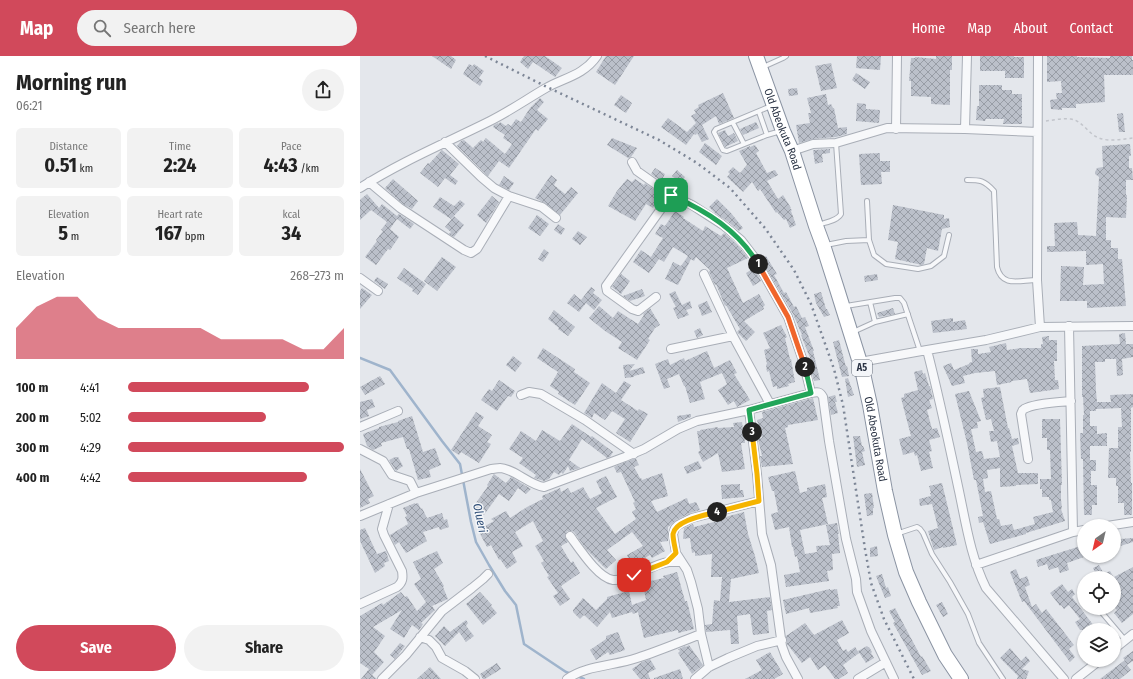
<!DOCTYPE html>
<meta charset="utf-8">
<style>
body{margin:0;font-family:"Fira Sans Condensed",sans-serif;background:#f2f2f2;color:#222;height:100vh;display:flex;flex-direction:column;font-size:15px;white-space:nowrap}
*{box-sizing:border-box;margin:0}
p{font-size:13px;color:#767676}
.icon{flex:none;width:22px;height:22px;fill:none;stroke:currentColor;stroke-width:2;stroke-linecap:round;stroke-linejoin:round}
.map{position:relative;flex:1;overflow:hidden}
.side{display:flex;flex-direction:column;background:#fff;width:360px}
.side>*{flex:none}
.needle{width:26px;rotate:214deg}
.tools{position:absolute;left:717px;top:463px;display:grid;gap:8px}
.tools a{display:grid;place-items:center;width:44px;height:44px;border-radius:50%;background:#fff;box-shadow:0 1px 3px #0004;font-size:20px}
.pin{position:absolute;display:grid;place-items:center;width:34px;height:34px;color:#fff;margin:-17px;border-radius:8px;box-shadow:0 2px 6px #0006}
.km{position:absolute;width:20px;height:20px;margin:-10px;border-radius:50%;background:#222;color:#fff;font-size:11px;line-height:20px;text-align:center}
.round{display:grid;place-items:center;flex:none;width:42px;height:42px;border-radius:21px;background:#f2f2f2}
.headline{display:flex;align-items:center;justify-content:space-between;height:68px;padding:0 16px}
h1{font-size:22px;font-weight:700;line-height:30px}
.metrics{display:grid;grid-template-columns:repeat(3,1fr);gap:6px;height:68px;padding:4px 16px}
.metrics div{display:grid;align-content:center;border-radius:6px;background:#f2f2f2;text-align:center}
.metrics b{font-size:20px;font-weight:700}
.metrics small{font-size:11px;font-weight:400}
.metrics p{font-size:11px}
.chart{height:112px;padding:8px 16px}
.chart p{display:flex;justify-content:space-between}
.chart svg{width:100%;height:72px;margin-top:4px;fill:#d1495b;opacity:.7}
.action{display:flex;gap:8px;margin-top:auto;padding:8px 16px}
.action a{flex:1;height:46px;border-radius:24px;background:#d1495b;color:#fff;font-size:16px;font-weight:700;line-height:46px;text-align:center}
.action a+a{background:#f2f2f2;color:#222}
ul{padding:0 16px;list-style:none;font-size:13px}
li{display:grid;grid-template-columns:64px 48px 1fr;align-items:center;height:30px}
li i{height:10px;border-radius:5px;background:#d1495b}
header{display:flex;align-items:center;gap:24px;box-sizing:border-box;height:56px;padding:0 20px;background:#d1495b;color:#fff}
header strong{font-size:19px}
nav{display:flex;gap:22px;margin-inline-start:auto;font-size:14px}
.search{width:280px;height:36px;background:#f2f2f2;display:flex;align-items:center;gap:10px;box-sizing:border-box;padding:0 14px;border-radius:22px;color:#767676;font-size:15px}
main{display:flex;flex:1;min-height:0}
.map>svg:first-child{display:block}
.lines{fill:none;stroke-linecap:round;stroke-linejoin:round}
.stream{stroke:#9fb4cc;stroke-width:2.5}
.building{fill:url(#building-cross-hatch)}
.lane-casing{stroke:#a9aeb7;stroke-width:6}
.street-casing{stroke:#a9aeb7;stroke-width:10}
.highway-casing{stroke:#8b94a3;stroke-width:16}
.path{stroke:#c2c5cb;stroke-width:1.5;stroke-dasharray:3 3;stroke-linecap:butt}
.lane{stroke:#f7f8fa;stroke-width:4}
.street{stroke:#f7f8fa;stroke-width:8}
.highway{stroke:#fff;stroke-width:14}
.rail{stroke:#7d8696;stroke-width:2.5;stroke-dasharray:2 4;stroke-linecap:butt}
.split-1-casing{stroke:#fff;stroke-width:8}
.split-2-casing{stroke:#fff;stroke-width:8}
.split-3-casing{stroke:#fff;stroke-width:8}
.split-4-casing{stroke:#fff;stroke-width:8}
.split-5-casing{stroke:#fff;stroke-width:8}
.split-1{stroke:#22a559;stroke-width:5}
.split-2{stroke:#f0652b;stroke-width:5}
.split-3{stroke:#22a559;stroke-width:5}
.split-4{stroke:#f5b400;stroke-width:5}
.split-5{stroke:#f5b400;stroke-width:5}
.labels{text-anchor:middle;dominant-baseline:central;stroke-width:3;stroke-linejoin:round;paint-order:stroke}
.shield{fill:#f4f6f9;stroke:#676e7b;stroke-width:1}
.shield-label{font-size:10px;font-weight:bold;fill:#2b3445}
.street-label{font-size:11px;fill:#2b3445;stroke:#f4f6f9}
.water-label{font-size:12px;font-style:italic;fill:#34527a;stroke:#f4f6f9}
</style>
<header>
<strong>Map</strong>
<div class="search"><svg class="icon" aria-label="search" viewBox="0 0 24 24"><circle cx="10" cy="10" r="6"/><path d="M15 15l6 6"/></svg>Search here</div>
<nav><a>Home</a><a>Map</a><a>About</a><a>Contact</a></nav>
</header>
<main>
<section class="side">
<div class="headline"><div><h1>Morning run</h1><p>06:21</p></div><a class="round"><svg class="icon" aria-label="share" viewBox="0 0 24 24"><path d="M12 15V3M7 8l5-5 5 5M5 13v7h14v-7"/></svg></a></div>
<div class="metrics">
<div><p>Distance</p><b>0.51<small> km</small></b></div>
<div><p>Time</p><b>2:24</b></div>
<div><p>Pace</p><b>4:43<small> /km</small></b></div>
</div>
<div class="metrics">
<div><p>Elevation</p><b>5<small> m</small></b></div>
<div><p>Heart rate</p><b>167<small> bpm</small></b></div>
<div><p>kcal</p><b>34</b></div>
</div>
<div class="chart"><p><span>Elevation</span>268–273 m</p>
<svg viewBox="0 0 160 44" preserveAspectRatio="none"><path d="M0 44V25L10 12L20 6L30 6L40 19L50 25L60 25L70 25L80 25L90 25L100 32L110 32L120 32L130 32L140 38L150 38L160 25V44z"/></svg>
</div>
<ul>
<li><b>100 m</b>4:41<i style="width:84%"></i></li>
<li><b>200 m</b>5:02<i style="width:64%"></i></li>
<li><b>300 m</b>4:29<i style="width:100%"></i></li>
<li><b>400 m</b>4:42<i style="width:83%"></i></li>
</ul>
<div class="action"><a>Save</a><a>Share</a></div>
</section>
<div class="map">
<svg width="773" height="623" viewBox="0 0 773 623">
<defs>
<pattern id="building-cross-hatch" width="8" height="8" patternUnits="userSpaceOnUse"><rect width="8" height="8" fill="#bbc0ca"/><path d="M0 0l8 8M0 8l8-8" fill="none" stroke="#989da6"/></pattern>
</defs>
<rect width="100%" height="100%" fill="#e4e7ec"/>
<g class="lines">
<path class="stream" d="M0,302L30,314L82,385L100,408L111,466L116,486L129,509L145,535L156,549L164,588L206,616L212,618
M217,620L224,623"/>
</g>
<path class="building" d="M72,0H91L96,4L91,13Z
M164,0H185L202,12L195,21L173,6L168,13L160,6Z
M246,0H274L255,29L236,16Z
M497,0H521L520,14L496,12Z
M576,0H592V14H590V49L571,48V41L551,40V25H549L551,2H555V1L576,3Z
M620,0H654V1H664V22H645V15H620Z
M687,0H717V1L750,2V0H772V4H773V19H744L745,46L716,48V52H702V54L691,53L690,44L697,43L696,37H702L701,25L687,26Z
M471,7L477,32L461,35L455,10Z
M109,8L113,10L114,8L124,15L119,22L123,25L120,30L103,18Z
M496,17L510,26L505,33L492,24Z
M619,29H642V34H652V38H662V68H643L644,63H626L625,65L616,64L617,50H619Z
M437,32L438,39L429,40L428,33Z
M363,37L374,62L359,68L356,60L342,69L349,83L342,86L337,77L336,79L334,78L326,89L301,71L308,62L327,76L336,67L331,60L336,57L334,54L339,51L338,49Z
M466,38L468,49L471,48L473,52H474L478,72L487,71V78L476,81L453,83L439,87L436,69L450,67L448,57H451L447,42Z
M261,39L272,47L266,57L254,49Z
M180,42L184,46L177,54L188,63L178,75L176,73L149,112L139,105L128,120L97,90L101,85L104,84L113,92L121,84L123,86L126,82L145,98L152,88L143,82L145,79L133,71L134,69L138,67L139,68L140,66L146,70L148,68L151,70L156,63L161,66L170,52Z
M497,47L506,48V53L520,54L519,67L496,65Z
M763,57L765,76H759L757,58Z
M396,66L399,72L383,79L380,73Z
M365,74L368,80L374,77L378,85L365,91L358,77Z
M252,82L277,92L271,101L268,102L247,89Z
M345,87L362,100L356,109L339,96Z
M770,88L771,100H769V112H772L773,124H766V139H767L766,162L746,161V184H751V192H758V203H762L766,250L727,252V245H700L701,210L724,211L723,229L744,228L743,208L726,209V195L687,196V190H695L694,167L717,166L718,179L736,180L739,121L735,118V116L737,112L743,111L742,90Z
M395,89L399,95L396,97L407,117L415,114L418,119L407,125L418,143L423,139L431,152H430L432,154L431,155L436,169L430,172L426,163L424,164L417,156L416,157L400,133L398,135L392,126L383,136L367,121L370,118L368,116L373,111L380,117L387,109L379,95L390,90V91Z
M470,93V97L462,98L463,106L455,108L453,94Z
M82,94L99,108L90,119L98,125L95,129L85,122L78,131L60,117L68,107L69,108Z
M520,97V105H530V116H521L522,128L501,129L499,98Z
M295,112L305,118L301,125L291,118Z
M317,114L325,121L321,127L312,120Z
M191,119L197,124L194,129L205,138L211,131L218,137L200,159L185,147L175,142Z
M144,120L154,127L149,134L139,129Z
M33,123L58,145L52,153L43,148L25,132Z
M267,123L272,126L275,123L284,129L285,127L301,139L293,152L286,148L275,165L248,150L257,135Z
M7,138L19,152L22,148L37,160L39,158L54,168L50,173L37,163L30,173L39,181L30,194L28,193L16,209L5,201L17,185L16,184L23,175L21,174L27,166L11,154L0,164V144Z
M132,140L139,146L126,167L117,159Z
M80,141L94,150L100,144L105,148L91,163L73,151Z
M357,143L371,157L383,172L379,175L367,165L356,158L349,151Z
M533,149L584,159V163L589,162L590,171L582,173L578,195L567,192L564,208L562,209L535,203L538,186L528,184Z
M315,155L324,161L323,162L343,175L345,170L361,180L364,177L377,188L388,202L367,212L383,247L399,238L405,249L403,251L404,253L384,265L395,276L386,285L377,276L380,273L366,249L365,250L356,228L355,229L349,216L350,214L336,201L334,205L331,203L318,229L305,223L313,206L321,210L328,200L313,191L304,206L299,203L289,217L273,206L281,194L291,201L303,182L295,178L301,168L305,170Z
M177,159L189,168L180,180L168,172Z
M94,160L104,169L94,181L89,178L91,176L85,171Z
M198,168L205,173L201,179L194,174Z
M218,175L227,181L220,189L212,183Z
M184,193L189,197L183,206L178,203Z
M406,200L417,218L414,219L424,237L426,236L434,251L436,250L442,262L445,261L449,270L445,271L454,295H453L460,324L454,325L449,308L452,307L441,279H442L433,258L401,203Z
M82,201L96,211L77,235L64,225Z
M44,212L66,228L58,239L52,235L53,233L37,222Z
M394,212L401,225L393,230L386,217Z
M261,218L270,225L261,238L252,231Z
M517,218L518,224L505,226L504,220Z
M17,221L28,228L25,233L14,225Z
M231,231L235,234L233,237L242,244L234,254L226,247L219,256L207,247L214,238L221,244Z
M2,232L12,239L0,253V235Z
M282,233L285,240L270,245L263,240Z
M315,235L322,249L330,245L332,252L326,254L329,259L318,263L313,252L316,251L309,238Z
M461,236L466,253H467L470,259L464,261L456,247L454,238Z
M347,245L352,256L342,260L338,249Z
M239,250L253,262L258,255L278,268L284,259L283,258L290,252L300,269L295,272L288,283L290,284L277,304L258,292L262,286L245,275L229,262Z
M533,252L535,258L519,261L517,257Z
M194,254L215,271L208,280L198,273L199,272L188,263Z
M593,262V266L605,264L607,273L573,277L571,265Z
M421,269L427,281L425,282L430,303H431L435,326L428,328L429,330L417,333V330L413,331L409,315L407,316L406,309L407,308L404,294L410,292L403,277Z
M340,272L343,279L337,282L334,275Z
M765,277L766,288H773V301L762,303L763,319L757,320L756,303H745V306H735L736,335L737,346H751L750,339L773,338V351L771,352V396H770L771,427H772V459H764V447H758V430H756V422H748L749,392H758V371H762L761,352L736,353V355H730V370H737V378L747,377V390H730V404H736V415H731V429H737V449H732V459H724L723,403H721L720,377H723V359H724L723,341H722V290L760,288L759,278Z
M689,280V284H697V305H694L695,324H698L699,333L670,337L667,323L651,325L652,326L637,329L635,315L615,317L603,320L605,327L592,330L583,310L591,307L594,314L609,308V307L612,306L611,293H618V298L631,296L629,291L646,287L647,294L661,292H681V288H683L682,281Z
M479,284L486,311L487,310L489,320L482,321L473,286Z
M183,292L215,313L214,316L230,327L215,349L198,338L199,336L190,330L198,316L177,302Z
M347,295L354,312L370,304L377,317L374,318L390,344L377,351L374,345L368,349L358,334L367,328L362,317L340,326L345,343L330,347L325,330H324L319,318L307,323L310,331L304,333L295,308L308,303L310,309L324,302L325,305Z
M153,300L162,307L155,316L146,309Z
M275,308L269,315L283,311L285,317L274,320V321L265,322L263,309Z
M562,314L563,318L565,317L569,330H570L573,343L569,344L572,352L567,354L572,373L577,372L580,381L569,384L572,395L569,396L573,412L561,415L557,399L555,400L554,396L543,399L539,383L551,380L541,342L544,341V338L558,334L554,316Z
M20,320L25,328L5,339L0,331Z
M488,322L494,339L488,341L485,323Z
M139,324L155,335L151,341L148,340L137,355L121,344L129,333L132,335Z
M264,325L271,329L261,344L278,355L279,353L288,358L270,386L256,377L265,363L252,355L245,364L234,357L232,362L224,357L242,327L256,337Z
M640,331L648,372H649L652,383L658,382L659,388L652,390L658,417H678V428L656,429V430L640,431V412L627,414L628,422L623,423L625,436L631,435L637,463H639L641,470L652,468L654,474L675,468L673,461L693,456L691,444H689V441H682V433H680V423H691L690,394H687V382H682V363H700L702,429H701V444L702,452L701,453L705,465L666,477V478L630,488L623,466L619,467L618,461L623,460L616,424H614L607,387L595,338L609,335L621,365L617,366L618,372L611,373L616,396L622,395L624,403L640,401L637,385L631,386L629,375H634L631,363L626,364L621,342L624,341L623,333Z
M475,339L477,346H475L478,357L471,359L468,341Z
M453,342L458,364L428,369V371L425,372L433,408L402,411L400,400H402L398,383L402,382L397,364L403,362L402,356Z
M12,343L15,351L7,354L9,360L0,363V346Z
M116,356L124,361L118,370L132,379L127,386L131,388L119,407L101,396L99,399L91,394Z
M331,358V361L318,366L317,360Z
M52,360L63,396L75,392L81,409L69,414L71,421L58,424L49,393H47L43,381L21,387L22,390L13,394L7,390L3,378L19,372V371L38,366V365Z
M382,366L385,387H381L385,413L362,416L358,397L343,406L338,396L340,395L337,375H340V374L358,371V372L374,371L373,367Z
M212,368L231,381L232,380L253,396L250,401L247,402L222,383L209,404L220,412L210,415L208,410L203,418L201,416L199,419L194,416L189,423L184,425L174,422L176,419L159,407L163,402L149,393L161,375L176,385L182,374L200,385Z
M493,380H500L502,390H503L505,395L502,396L505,409L497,411Z
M35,401H38L43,410L36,415L29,404Z
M273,403H276L279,409L274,411L280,422H281L282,424L302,417L308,440L291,445L297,456L327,442L329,448L336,446L340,454L330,457L316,464L308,471V485L300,486L305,495L292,502L290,499L272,509L267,499L283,490L272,476L247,494L256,504L246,513L226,493L214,476L212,475H207L205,480L208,486L201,490L211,507L213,505L220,517L201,530L210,543L200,550L193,540L198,537L187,521L189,520L181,507L184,505L175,490L183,485L173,465L155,476L163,490L152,496L157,506L147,513L140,503L139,504L131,489L127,491L118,474L134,465L131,463L146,455L150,462L167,451L183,443L182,440L200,432L201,436L208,432L211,437L223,431L230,443L242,437L236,425L246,420L257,441L236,452L255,478L276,463L272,456L276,453L273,447L275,446L261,416L257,417L254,411Z
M338,405L342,412L327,418L324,411Z
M0,413L14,440L8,443L10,447L0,452Z
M435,415L440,437L447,435V432L465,428L467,441L462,442L468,468L440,474L445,498L457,496L456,490L470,489L466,469L477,467L479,478H478L480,497L472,498L473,514L467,515L469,525L426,531L424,519L440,516L437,500L435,501L433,491H432L429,471L415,474L411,458L418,456L414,435H412L408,421Z
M134,418L146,427L151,421L171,433L166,438L158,432L149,445L139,438L124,459L113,451L128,430L127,429Z
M582,427L597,489L583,492V491L574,494L568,475L578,472L572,448L560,450L559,443L571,440L570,437H571L569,430Z
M380,428V434H383L384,441L362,443L361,429Z
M512,437L514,452H513V459L507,460L504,438Z
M55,447V448L58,447L61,453L62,452L67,462L82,457L84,464L87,463L89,471L80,474L79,471L63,476L67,485L46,497L39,486L35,489L30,479L48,468L45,461L47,460L43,452Z
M384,456L388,478L395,500L399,517L371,523L369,546L410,541L412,554L407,555L409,577L393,579L390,558L377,560L379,588H371L370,574L346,576L345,569L352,568L354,544L360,545L362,521H351L352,498L335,500V496L332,497L330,482L323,483L324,472L333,468L334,471L358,465V463Z
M5,472L17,498L26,495L29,505L24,507L25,510L15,517L0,485V474Z
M754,482H760V483L773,482V486L754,492Z
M724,489V501L707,507L709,514L700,517L698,511L689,514L687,508L678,511L676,504Z
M517,490L518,500L510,501V492Z
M77,495L83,507L74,513L84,530L83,531L88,543L72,550L75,554L61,567L63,568L59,574L52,569L44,582L30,573L42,554L13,571L25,580L14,596L24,606L12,619L17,623H1L9,613L0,607V560L22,547L23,549L41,536L45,541L47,540L57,555L66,546L54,528L61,523L53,506Z
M739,509L744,518L750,515L754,522H736L737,521L733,512Z
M773,511V558L762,567L754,557L757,554L754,551V521Z
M656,513L660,523L667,520L670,529L665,531L672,551L676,548L682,557L686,553L714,589L709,593L715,601L710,606L664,545L662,546L650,516Z
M317,516L325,545H327L334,573L318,577V574L284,582L278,556L273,558L272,556L252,562L250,556L237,571L224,559L220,563L213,556V554L223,542L236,554L247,543V541L269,535L272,549L286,544L284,534L285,533L282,527L304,522L303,520Z
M522,518L526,532L528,531L531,540L525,542L516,520Z
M702,528L708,536L712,533L715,538L712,541L737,574H720L715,566L720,563L709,549L704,553L701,549L700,550L690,537Z
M470,533V534L477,533L480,550H477L478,552L450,557L449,552L426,558L423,544Z
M120,536L132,549L131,550L137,557L123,569L106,548Z
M582,546L588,558L583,561L576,549Z
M535,552L561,601L562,600L571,615L562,619L533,567L535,566L529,555Z
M106,564L108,567L106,570L114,580L106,586L99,576L85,590L75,580L84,570L90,576Z
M482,564L489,577L477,584L483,595L486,593L488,596L495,591L499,597L483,609L488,617L479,623H475L465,609L458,614L450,601L442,607L427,588L426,580L445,567L454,579Z
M258,576L265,594L250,599L248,596L236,604L230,594L246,583V580Z
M40,587L45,590L35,603L30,599Z
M329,589L343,609L332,618L318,597L320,595L318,593H319L325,590L326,591Z
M507,590L508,591H509L512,596L511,597L514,602L506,607L498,595Z
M650,592L661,605L666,600L670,605L662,613L669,615L666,623H657L658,620L640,602Z
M773,595V605L767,609L771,614L760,623H740L765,604L763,602Z
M410,596L423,618L414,623H385L402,614L396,604Z
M290,603L296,613L288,617L290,623H280L272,613L282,606Z
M137,607L141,613L125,623H123L120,618Z
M70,611L81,623H57Z
M320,613L323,623H294V622Z"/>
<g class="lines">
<g class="lane-casing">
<path id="lane" d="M403,11L423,2L426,0
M411,50L356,73L354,76L363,94L367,95L407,79L421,75
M399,56L407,79
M373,67L384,88
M607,124C620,124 624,124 634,135L637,211C642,232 660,224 677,224
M507,145L509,184L514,199L526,208L558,213L571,210L584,200L589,179
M458,169C466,166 477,165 481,158L476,87
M466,189L486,185L509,184
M510,246L515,266
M486,250L535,242H540L544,247L560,295
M493,276L515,266L548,258
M536,478L557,471L560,473L563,477L572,498L590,526L608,558L619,587L643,623
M738,552L765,584"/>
</g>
<g class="street-casing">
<path id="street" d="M678,0L677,224L680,271
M536,73L537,0
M605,73L607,0
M85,86L121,121L134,132L149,140L182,151L196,162
M432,95L453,88L476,87L527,72L605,73L677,76
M272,106L277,115L311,139
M9,126L40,152L104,194L111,197L117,193L149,140
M0,132C42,105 86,87 130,65C150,55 167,43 186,32C204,22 224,19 237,0
M344,218L373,280L410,348
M0,222L18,235
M296,241L278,255L272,253L247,235L246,230L311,139L332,149L363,169L381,184L394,201L428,261L443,305L451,337
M709,270L713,476
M311,293L373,280
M567,294L626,284L680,271L773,270
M500,306L567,294C579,340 589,388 599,435C606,468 611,502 626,532L704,623
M161,339L169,336L181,338L225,364L274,398
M389,354L397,418L402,478L411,509L422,590L426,601L438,623
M0,371L38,355
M0,393L23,405L32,419L50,425L56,437
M668,403L661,358C662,356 662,354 664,353C674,347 699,346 711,345
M0,460L56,437L131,413C134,413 137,412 140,412C155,413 169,429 184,431L265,401L284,393L318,373L337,365L389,354L451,337C457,336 460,335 463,341L469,385L486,483L496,523L497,536L511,575L534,623
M747,470L773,466
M210,480C219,492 238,522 253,524C262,525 274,519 282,516C290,512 300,507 309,506C313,506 317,506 321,506
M616,509L713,476L724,474
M0,548L37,531C43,526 43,522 42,515L24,479L22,473L29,448
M60,581L69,584L76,591L82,602L105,615L115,623
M754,593L773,578
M349,611L341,578L338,553L331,526L327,514L316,497L313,478L315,472L318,469L332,462L399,445
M22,623L46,599L82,555L112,532L123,523L128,518
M207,623C227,609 254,610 277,602C299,595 320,586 341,578
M335,623L349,611L368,602L397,590L422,584
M498,623L526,606
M716,623L740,604"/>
</g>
<g class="highway-casing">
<g id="highway">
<path id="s1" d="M396,0L423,75L432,95L456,170L463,189L477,233L502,313L510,349L525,435L535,479L546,516L559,546L585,599L601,623"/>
</g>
</g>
<path class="path" d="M686,65C694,64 703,62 711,63C723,65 728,78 739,82C749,86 763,83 773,82"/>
<use href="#lane" class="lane"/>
<use href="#street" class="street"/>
<use href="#highway" class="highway"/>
<path class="rail" d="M125,0L187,31L299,84L337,107L370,132L405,172L434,214L451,248L474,313L483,349L505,493L511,527L524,563L554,623"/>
</g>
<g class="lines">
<g class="split-1-casing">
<path id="split-1" d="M311,139C346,155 378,174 398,208"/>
</g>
<g class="split-2-casing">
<path id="split-2" d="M398,208L428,261L445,311"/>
</g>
<g class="split-3-casing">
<path id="split-3" d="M392,376L389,354L451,337L445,311"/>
</g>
<g class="split-4-casing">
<path id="split-4" d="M357,456L399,445L397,418L392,376"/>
</g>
<g class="split-5-casing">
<path id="split-5" d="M274,519L307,506L316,497C315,491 313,484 313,478C315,464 346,459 357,456"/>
</g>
<use href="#split-1" class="split-1"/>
<use href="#split-2" class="split-2"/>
<use href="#split-3" class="split-3"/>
<use href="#split-4" class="split-4"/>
<use href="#split-5" class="split-5"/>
</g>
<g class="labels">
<rect class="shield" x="492" y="304" width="20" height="16" rx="3"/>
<g class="shield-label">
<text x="502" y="312">A5</text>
</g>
<g class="street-label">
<text stroke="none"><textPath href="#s1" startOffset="78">Old Abeokuta Road</textPath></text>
<text stroke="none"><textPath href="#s1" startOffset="402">Old Abeokuta Road</textPath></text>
</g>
<g class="water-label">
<text transform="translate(120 462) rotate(78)">Olueri</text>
</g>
</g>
</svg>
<div class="tools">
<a><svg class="needle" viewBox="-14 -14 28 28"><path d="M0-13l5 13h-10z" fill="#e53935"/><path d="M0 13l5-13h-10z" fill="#767676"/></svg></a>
<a><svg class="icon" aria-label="locate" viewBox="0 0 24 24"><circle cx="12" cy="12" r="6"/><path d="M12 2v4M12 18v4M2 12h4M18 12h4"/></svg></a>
<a><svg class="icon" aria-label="layers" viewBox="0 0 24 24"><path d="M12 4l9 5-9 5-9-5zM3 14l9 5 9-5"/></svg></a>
</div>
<div class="pin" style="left:311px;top:139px;background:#1e9e55"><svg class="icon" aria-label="arrive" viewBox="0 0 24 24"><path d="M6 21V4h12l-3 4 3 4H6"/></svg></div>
<div class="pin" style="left:274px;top:519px;background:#d93025"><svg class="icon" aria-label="check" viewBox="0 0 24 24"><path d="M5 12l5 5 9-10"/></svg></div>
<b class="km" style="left:398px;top:208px">1</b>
<b class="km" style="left:445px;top:311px">2</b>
<b class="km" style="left:392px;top:376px">3</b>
<b class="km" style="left:357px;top:456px">4</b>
</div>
</main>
